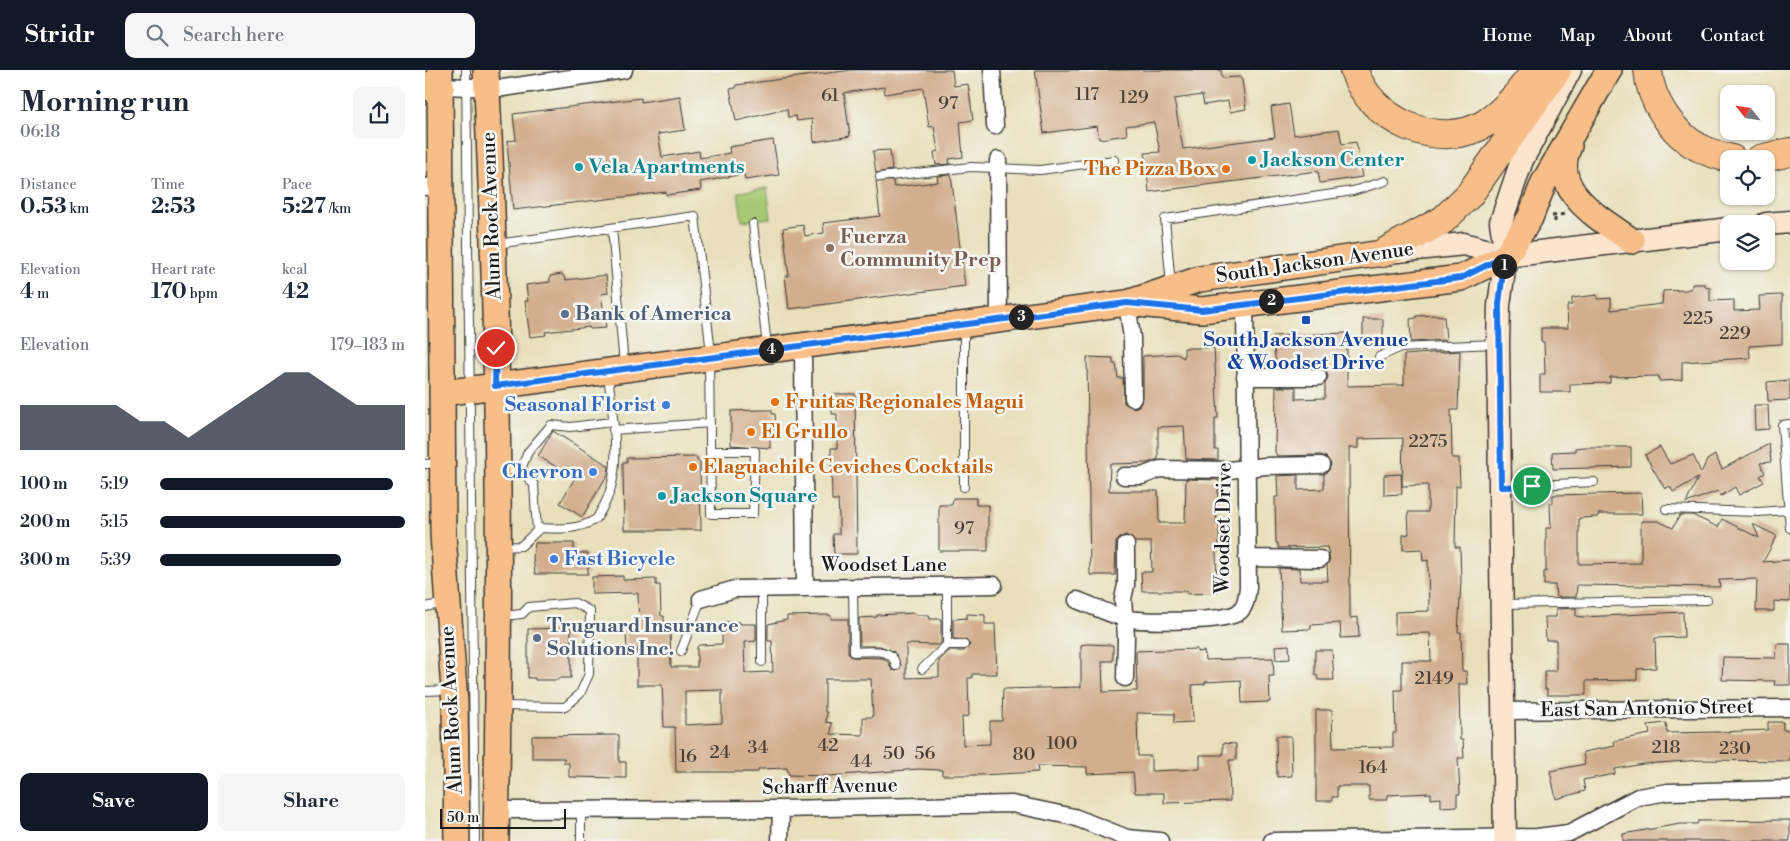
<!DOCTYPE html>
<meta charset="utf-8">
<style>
body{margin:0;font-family:"Libre Bodoni",serif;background:#f6f6f7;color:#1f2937;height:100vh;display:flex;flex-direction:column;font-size:19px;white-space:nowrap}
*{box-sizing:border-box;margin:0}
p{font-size:16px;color:#747a83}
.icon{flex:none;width:28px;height:28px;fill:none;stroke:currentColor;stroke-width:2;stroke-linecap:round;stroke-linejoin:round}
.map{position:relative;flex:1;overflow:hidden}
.panel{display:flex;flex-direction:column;background:#fff;width:425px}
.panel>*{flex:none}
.needle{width:32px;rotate:300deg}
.buttons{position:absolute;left:1295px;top:15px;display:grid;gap:10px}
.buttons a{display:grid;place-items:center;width:55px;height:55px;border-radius:10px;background:#fff;box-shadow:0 1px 4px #0004;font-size:25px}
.scale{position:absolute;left:15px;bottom:12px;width:126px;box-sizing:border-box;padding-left:5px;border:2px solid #1c1c1c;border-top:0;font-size:14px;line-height:18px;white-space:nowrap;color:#1c1c1c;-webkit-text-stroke:4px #f6f6f2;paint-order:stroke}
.pin{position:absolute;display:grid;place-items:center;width:42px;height:42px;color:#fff;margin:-21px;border:2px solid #fff;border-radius:50%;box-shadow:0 1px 5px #0007}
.km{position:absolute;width:25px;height:25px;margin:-12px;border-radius:50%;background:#222;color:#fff;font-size:14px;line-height:25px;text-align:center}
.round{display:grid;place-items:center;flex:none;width:52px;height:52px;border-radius:10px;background:#f6f6f7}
.head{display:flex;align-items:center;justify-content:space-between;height:85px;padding:0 20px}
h1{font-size:28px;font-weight:700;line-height:38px}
.metrics{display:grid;grid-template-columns:repeat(3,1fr);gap:8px;height:85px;padding:5px 20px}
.metrics div{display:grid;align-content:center}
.metrics b{font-size:21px;font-weight:700}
.metrics small{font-size:14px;font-weight:400}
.metrics p{font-size:14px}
.chart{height:140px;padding:10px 20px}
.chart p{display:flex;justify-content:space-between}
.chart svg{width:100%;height:90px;margin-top:5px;fill:#111827;opacity:.7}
.cta{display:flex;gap:10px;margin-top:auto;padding:10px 20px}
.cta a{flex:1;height:58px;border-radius:10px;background:#111827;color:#fff;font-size:20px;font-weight:700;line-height:58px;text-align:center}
.cta a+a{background:#f6f6f7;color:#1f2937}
ul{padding:0 20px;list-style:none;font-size:16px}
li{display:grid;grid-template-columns:80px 60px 1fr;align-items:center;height:38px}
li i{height:12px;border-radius:6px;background:#111827}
header{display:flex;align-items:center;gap:30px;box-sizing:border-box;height:70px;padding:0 25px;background:#111827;color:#fff}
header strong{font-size:24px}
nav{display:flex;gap:28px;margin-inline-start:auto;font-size:18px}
.search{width:350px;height:45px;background:#f6f6f7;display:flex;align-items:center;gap:12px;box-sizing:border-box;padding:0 18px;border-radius:10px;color:#747a83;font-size:19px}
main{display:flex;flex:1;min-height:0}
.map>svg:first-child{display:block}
.grass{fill:#a6ca73;stroke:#617348}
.building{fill:#d2ae8d;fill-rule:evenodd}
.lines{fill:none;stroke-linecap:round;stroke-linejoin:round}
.lane-casing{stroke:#3b3934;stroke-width:10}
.street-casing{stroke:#3b3934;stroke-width:19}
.secondary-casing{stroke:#3b3934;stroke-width:25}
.primary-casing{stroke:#3b3934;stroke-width:28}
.highway-casing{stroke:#3b3934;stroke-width:30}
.path{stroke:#3b3934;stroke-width:3;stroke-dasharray:4 4;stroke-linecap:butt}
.lane{stroke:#fff;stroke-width:8}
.street{stroke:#fff;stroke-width:16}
.secondary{stroke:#fce5cf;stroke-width:22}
.primary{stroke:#f7be88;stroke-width:25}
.highway{stroke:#f7be88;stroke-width:28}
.route-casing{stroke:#fff;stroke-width:10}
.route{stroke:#1a73e8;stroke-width:6}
.culture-dot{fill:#0f9aa8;stroke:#f6f6f2;stroke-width:2}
.food-dot{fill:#e8710a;stroke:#f6f6f2;stroke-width:2}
.education-dot{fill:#8d6e63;stroke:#f6f6f2;stroke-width:2}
.service-dot{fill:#5c6f8a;stroke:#f6f6f2;stroke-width:2}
.transit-dot{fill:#1a4fb4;stroke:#f6f6f2;stroke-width:2}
.shop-dot{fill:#3f7fe0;stroke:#f6f6f2;stroke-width:2}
.labels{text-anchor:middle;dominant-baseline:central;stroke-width:5;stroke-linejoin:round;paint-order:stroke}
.number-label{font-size:18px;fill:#4a4038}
.culture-label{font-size:20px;font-weight:bold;fill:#0d838f;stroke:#f6f6f2;text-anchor:start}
.food-label{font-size:20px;font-weight:bold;fill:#c56008;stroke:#f6f6f2;text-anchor:start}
.street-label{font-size:20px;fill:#1c1c1c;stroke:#f6f6f2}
.education-label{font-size:20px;font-weight:bold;fill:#785e54;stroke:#f6f6f2;text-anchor:start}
.service-label{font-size:20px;font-weight:bold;fill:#4e5e75;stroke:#f6f6f2;text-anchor:start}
.transit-label{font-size:20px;font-weight:bold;fill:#164399;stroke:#f6f6f2}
.shop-label{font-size:20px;font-weight:bold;fill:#366cbe;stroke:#f6f6f2;text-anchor:end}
</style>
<header>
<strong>Stridr</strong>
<div class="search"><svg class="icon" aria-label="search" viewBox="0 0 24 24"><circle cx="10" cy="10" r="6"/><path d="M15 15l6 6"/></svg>Search here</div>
<nav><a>Home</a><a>Map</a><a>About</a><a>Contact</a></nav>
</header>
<main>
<section class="panel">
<div class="head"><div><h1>Morning run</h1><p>06:18</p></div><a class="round"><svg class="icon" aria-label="share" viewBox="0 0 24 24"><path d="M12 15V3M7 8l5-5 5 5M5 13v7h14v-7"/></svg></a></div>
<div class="metrics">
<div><p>Distance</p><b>0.53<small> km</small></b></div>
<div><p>Time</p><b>2:53</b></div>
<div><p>Pace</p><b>5:27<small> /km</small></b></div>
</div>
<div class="metrics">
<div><p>Elevation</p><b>4<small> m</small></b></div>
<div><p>Heart rate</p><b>170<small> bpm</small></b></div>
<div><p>kcal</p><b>42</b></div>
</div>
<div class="chart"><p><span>Elevation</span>179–183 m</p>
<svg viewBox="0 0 160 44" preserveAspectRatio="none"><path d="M0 44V22L10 22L20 22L30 22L40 22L50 30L60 30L70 38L80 30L90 22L100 14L110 6L120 6L130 14L140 22L150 22L160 22V44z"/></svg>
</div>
<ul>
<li><b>100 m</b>5:19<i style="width:95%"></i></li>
<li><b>200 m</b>5:15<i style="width:100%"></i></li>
<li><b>300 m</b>5:39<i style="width:74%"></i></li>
</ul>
<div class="cta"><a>Save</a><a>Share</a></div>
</section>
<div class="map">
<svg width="1365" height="771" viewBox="0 0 1365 771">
<rect width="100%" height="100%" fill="#f6f6f2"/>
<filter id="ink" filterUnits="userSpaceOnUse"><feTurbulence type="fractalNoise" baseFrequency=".02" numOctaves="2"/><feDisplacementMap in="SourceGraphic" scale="10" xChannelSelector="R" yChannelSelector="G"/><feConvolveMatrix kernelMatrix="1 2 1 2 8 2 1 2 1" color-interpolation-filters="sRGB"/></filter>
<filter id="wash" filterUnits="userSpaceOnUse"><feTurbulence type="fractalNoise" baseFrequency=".0096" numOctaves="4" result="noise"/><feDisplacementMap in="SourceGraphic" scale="20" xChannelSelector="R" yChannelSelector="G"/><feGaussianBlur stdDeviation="1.12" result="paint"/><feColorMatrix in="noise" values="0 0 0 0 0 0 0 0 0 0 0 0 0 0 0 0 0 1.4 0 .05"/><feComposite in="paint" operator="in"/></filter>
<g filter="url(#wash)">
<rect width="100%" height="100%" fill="#e8e0bb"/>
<path class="grass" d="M342,118L346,148L317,151L313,122Z"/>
<g id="blocks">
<path class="building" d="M427,0H527L529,16L543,14L548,50L535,52L538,87L524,89L525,94L511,95L509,82L513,81L509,56L504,57L498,18L460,24L459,17L419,23L425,66L414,68L389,72L387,49L372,51L371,46L363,47L362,39L311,51L305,19L311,18V15Z
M610,0H796L797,8L814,7L817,10L821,39L805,42L803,31L779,35L777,25L749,29L758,79L850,67L846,37L864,34L869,65L914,59L917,74L931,72L937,107L895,113L893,101L724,122L720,83L735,82L729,52L701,56L702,65L674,69L672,56L619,63Z
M255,26L260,60L233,64L237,87L274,81L275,88L305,83L304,77L348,70L354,105L320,110L319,104L275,112L276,120L241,125V122L88,140L82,71L91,70L88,44L216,28V32Z
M465,80L467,100L451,103L448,81Z
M526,105L540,216L364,239L360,206H364L358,158L378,155L380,166L399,163L398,153L455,146L451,111H468L469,117L513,112L512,106Z
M137,204L141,210L181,205L183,223L176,224L181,258L165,259L164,257L120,262L121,265L105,267L100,231H103L101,215L125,212V206Z
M1267,214H1280V217L1285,218V231L1309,230V241L1335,240L1334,226L1357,225V274L1324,276L1325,288L1257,292V310L1234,311V306L1185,307V313L1145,314V322H1115V304H1120L1119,272H1116V258H1143L1142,238L1143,235H1147V228L1172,225V229L1186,228V240L1237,234L1238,221L1261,220L1267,218Z
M1011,245L1019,246L1021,270L986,272L985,249L991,248V246Z
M938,249H958V268H938Z
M922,263V316L979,315V285L1035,281L1033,340H1026L1027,388H1034L1035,416H1031L1030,477H1035L1036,511L1033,562H1036L1037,601H1041L1042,614H1034L1035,670H1038L1039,688H1033L1035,724H1032V736L1016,737V728L1006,729V723L962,725V730H944V716H912V727H907V731H891V640H907L908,678L968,677V663H971L970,620H977V591H1006L1005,563L970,564V542L1004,541L1003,490L998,491L997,479L978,480V465L984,464L983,442H1003V415L977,416L978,368L933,369V378H924L925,548L933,547L934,567L916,568L915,553L886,555V559L857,560L854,498L874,499L875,511H903L902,495L905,489L902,477L853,478V473H851L850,427H853L852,406L873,405V420L899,419V404L904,400L906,394L901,387L896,385L852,386L850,382L851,317H871V329L900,328V314L903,307L900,295L851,297L848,266Z
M759,278H789L793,348H790V380H793V390L761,389L759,356L733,357V389L722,393L685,394L684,421H733L734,453H760L761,409L794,410L791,454H794V481L791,480L792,523L762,524V521H717L716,502H727L726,472H710L701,465L696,467L691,472L690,505H665L662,287L688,288V294H691L693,308H698L699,333L709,338L714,336L718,328V286L752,284L759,288Z
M1365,310V330L1343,331L1342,312Z
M407,324H430L432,484H409L408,464H414V447L413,430H407L406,378H412V344H407Z
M1329,335H1343L1344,359L1330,360Z
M334,340H347V344H350L351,359H345V378L306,375V341Z
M128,361L184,396L183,404L157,447L135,433L150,408L113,386Z
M1344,374L1346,392L1335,393L1340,403L1335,406L1339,412L1314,425L1310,417L1296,426L1293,421L1261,433L1273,408L1248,422L1245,416L1240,419L1220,385L1235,377L1245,394L1268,385L1276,403L1282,390L1290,385L1297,399Z
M1159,377H1206V397L1128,399L1127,382L1150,381V378Z
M272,387V391H275L276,460H199L198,392H202V388Z
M976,404L977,424L959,425V405Z
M1216,423L1217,444H1173V447L1154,448V494L1216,493V451H1233L1248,458L1255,445H1267L1293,457L1297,449L1334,468L1328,454L1352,466L1338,492L1365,490V532L1349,531V541H1331L1332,509L1294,510L1295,517L1152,515L1151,527H1131L1130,515H1119V502H1121V458H1126L1125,433H1128V425Z
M528,428H551V435H563V481H514V435H527Z
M110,473H149V483H163V504H110L108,488Z
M198,506V510L231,509V515H235L236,546H239V554L244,553L245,560L246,597H272V577L274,575L297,574V552H315V554H331V571L319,572L320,603L348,602L347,571H343V554L362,550V546L405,545L406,549H423V582L426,587L458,588L464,593L467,600L472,601L476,595L468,581L455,576H435L434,548L452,547V545L490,543V545H504L505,549H516V573L513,575L481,574V608L514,607V591L524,581H539L545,575L541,570L528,569V549L542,548V544L560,545V554H570L572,604H547V608H543L544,646L537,647L538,675L565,674V651H577L578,619L656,617V575L662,574L688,575V591H677L678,622L712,621L711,581L772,579V582L779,581L780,590L848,588L849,606H844L845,632L817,633L816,610L780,612V614L767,615L768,652L749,653V644L712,643L713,686H726V701L775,699V685H798V673L811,674V690H804L805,731L739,733V723H710L708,702L662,704V697L612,696L613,702L556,705H517V700L494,699L403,706L364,705L362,698L334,699L333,702H251L250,657H239L237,615H212V578H202L201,563L214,562L213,523L167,524V507ZM400,609H446L448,647H438V665L406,664L407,653L401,652L402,642H400ZM297,620V653L260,655V621Z
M1151,538V546L1158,547L1258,542L1259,567L1230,568L1231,598L1212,599V610L1161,611V625H1122V619H1120V601H1131V570H1121L1120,547H1131V539Z
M146,558V608H133V610H110V608H103V559Z
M1352,574H1365V615H1349L1350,611L1297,610L1298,587L1351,588Z
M864,575L865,589L851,590L850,576Z
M890,580H907L909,610H893L892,605L890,606Z
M1343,652H1358V660H1365V691L1277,690L1218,694L1190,699V704L1158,710L1160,721L1131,729L1125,701L1160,694L1158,682L1190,676L1189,671L1225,664L1223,655L1241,653L1242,663L1295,662L1343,660Z
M194,665V692H201V708L144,707V693H139V688H107V666Z
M851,666H866L867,706L852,707Z
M1365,750V771H1198V764L1255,754H1272L1273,751Z"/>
</g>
</g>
<g filter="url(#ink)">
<use href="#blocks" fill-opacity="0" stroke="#3b3934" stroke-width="1"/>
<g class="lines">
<g class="lane-casing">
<path id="lane" d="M41,0L50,771
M455,107L546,97L615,100L689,90
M328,154L342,276
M187,158L199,295
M72,174L270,146L286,283
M746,216L740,149L928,121L960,111
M539,257V417
M954,287L974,278L1071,274
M284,290L286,444H328L330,381H285
M1365,354L1357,355L1365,458
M188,360L285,353
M0,394L15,393
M96,399L103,382L126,355L145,357L187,352
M75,402L96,399L109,415L112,461
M1076,417L1169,412
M1241,439L1334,442L1362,440
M77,477L96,476L115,458C133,459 155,460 171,449C173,447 175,442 177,439C200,400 187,347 183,303
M522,516V575H539
M428,517L429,582C443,582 468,576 471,596
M337,518V592
M1080,534L1282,530
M0,537L20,533
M256,581L276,529
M497,599L522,575
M0,621L27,620
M76,636L140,637L155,624L164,604L165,541L150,533L104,537L97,544L78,546
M156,771V740"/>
</g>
<g class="street-casing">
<path id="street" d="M567,0L570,56
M15,16L78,18L199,0
M573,90L574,250
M0,117L15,116
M702,233L707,268L708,328
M378,276L380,516
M820,307H893
M699,406H717L735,399L804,400L840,396L896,395
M822,488L895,489
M276,529L310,519L569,515
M652,530C668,536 684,544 699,548C717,552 801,553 814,542C821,537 822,525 823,517L820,235
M700,608L701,567L698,529L701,515V475
M1079,641L1365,638
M71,740L356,739L587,734L649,747L702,768L735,771
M355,771L356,739
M847,771L1112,767L1144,763L1213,727L1243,722L1365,719"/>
</g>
<g class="secondary-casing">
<path id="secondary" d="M1341,154L1365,152
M963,182L1039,174L1081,186L1304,159
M1080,771L1073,274L1074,235L1081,186L1076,152L1097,90L1145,0"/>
</g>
<g class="primary-casing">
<path id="primary" d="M15,0L18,464L30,634L32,771
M61,0C74,257 76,514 71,771
M1144,76C1123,121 1176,149 1207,171
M712,234L777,240L1036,208L1081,186L1105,148L1119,112L1184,0
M17,323L702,233L775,209L958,183"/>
</g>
<g class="highway-casing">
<path id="highway" d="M929,0C945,51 1015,82 1061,53C1082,39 1096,20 1111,0
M1223,0C1225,30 1247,63 1273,77C1283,83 1295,86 1307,89
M0,16H15
M1335,89L1365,82
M958,183L1018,150L1044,125L1132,0"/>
</g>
<path class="path" d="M1127,146L1141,144
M1130,152V146"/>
<use href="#lane" class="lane"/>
<use href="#street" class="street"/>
<use href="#secondary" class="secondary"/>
<use href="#primary" class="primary"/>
<use href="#highway" class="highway"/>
</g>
</g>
<g class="lines" filter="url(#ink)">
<g class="route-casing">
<path id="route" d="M71,278L70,316L702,233L777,240L1036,208L1080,186L1074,234L1076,417L1107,416"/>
</g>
<use href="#route" class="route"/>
</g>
<g class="culture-dot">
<circle cx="827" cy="90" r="5"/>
<circle cx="154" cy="97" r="5"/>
<circle cx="237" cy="426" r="5"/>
</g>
<g class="food-dot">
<circle cx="801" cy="99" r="5"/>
<circle cx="350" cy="332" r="5"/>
<circle cx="326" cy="362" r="5"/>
<circle cx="268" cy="397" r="5"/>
</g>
<circle class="education-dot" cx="405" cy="178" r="5"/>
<g class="service-dot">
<circle cx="140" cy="244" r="5"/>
<circle cx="112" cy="568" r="5"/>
</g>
<rect class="transit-dot" x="876" y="245" width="10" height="10" rx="2.5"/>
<g class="shop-dot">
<circle cx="241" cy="335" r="5"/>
<circle cx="168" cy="402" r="5"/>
<circle cx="129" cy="489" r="5"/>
</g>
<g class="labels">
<g class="number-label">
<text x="662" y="24">117</text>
<text x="405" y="25">61</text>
<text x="709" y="27">129</text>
<text x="523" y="33">97</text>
<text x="1273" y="248">225</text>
<text x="1310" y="263">229</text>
<text x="1003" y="371">2275</text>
<text x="539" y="458">97</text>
<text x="1009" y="608">2149</text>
<text x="637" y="673">100</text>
<text x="403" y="675">42</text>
<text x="333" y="677">34</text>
<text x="1241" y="677">218</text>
<text x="1310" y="678">230</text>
<text x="295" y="682">24</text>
<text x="469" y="683">50</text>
<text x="500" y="683">56</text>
<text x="599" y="684">80</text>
<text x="263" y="686">16</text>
<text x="436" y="691">44</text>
<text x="948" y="697">164</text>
</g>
<g class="culture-label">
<text x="837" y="90">Jackson Center</text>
<text x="164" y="97">Vela Apartments</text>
<text x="247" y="426">Jackson Square</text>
</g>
<g class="food-label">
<text x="791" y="99" text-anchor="end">The Pizza Box</text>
<text x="360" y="332">Fruitas Regionales Magui</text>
<text x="336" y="362">El Grullo</text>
<text x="278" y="397">Elaguachile Ceviches Cocktails</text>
</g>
<g class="street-label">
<text transform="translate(67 146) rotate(-92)">Alum Rock Avenue</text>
<text transform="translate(890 193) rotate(-8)">South Jackson Avenue</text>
<text transform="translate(799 458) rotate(-89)">Woodset Drive</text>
<text x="459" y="495">Woodset Lane</text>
<text transform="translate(1222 639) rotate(-1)">East San Antonio Street</text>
<text transform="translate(27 640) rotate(-93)">Alum Rock Avenue</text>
<text transform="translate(405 717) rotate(-1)">Scharff Avenue</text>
</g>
<g class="education-label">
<text x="415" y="167">Fuerza<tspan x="415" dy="23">Community Prep</tspan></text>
</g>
<g class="service-label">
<text x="150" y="244">Bank of America</text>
<text x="122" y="556">Truguard Insurance<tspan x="122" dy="23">Solutions Inc.</tspan></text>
</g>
<g class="transit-label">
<text x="881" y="270">South Jackson Avenue<tspan x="881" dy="23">&amp; Woodset Drive</tspan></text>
</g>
<g class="shop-label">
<text x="231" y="335">Seasonal Florist</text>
<text x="158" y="402">Chevron</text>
<text x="139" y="489" text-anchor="start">Fast Bicycle</text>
</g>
</g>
</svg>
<div class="buttons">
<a><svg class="needle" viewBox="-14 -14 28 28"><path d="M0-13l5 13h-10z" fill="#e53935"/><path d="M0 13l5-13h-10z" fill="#747a83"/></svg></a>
<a><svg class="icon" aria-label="locate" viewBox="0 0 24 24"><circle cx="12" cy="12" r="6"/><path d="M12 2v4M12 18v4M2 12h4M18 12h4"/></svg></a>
<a><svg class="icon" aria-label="layers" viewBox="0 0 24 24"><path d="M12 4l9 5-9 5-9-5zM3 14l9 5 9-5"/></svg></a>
</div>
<div class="scale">50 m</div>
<div class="pin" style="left:1107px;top:416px;background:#1e9e55"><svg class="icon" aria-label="arrive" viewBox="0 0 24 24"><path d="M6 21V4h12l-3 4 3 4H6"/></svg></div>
<div class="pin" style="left:71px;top:278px;background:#d93025"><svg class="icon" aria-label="check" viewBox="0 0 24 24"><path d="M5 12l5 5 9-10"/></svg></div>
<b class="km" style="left:1079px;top:196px">1</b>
<b class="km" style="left:846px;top:231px">2</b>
<b class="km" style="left:596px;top:247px">3</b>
<b class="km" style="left:346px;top:280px">4</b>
</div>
</main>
